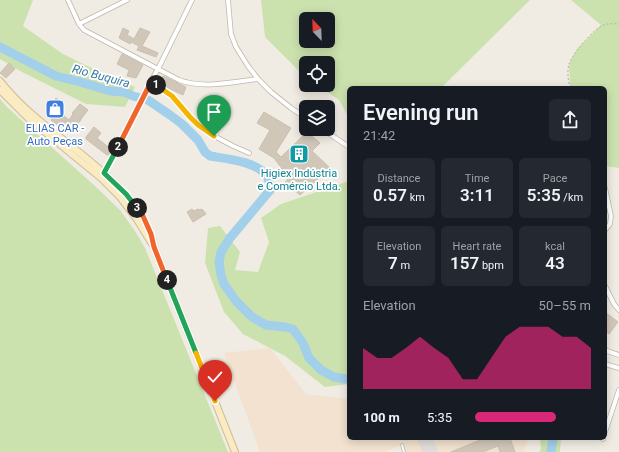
<!DOCTYPE html>
<meta charset="utf-8">
<style>
body{margin:0;font-family:Roboto,sans-serif;background:#242831;color:#f1f3f6;height:100vh;display:flex;flex-direction:column;font-size:15px;white-space:nowrap}
*{box-sizing:border-box;margin:0}
p{font-size:13px;color:#9ea1a6}
.icon{flex:none;width:22px;height:22px;fill:none;stroke:currentColor;stroke-width:2;stroke-linecap:round;stroke-linejoin:round}
.map{position:relative;flex:1;overflow:hidden}
.details{position:absolute;left:347px;top:86px;width:260px;height:354px;display:flex;flex-direction:column;background:#171b24;border-radius:6px;box-shadow:0 2px 10px #0003}
.details>*{flex:none}
.needle{width:26px;rotate:337deg}
.fabs{position:absolute;left:299px;top:12px;display:grid;gap:8px}
.fabs a{display:grid;place-items:center;width:36px;height:36px;border-radius:6px;background:#171b24;box-shadow:0 2px 10px #0003;font-size:20px}
.pin{position:absolute;display:grid;place-items:center;width:34px;height:34px;color:#fff;margin:-41px -17px;border-radius:50% 50% 50% 0;rotate:-45deg;box-shadow:0 0 4px #0007}
.pin .icon{rotate:45deg}
.km{position:absolute;width:20px;height:20px;margin:-10px;border-radius:50%;background:#222;color:#fff;font-size:11px;line-height:20px;text-align:center}
.round{display:grid;place-items:center;flex:none;width:42px;height:42px;border-radius:6px;background:#242831}
.summary{display:flex;align-items:center;justify-content:space-between;height:68px;padding:0 16px}
h1{font-size:22px;font-weight:600;line-height:30px}
.metrics{display:grid;grid-template-columns:repeat(3,1fr);gap:6px;height:68px;padding:4px 16px}
.metrics div{display:grid;align-content:center;border-radius:6px;background:#242831;text-align:center}
.metrics b{font-size:17px;font-weight:600}
.metrics small{font-size:11px;font-weight:400}
.metrics p{font-size:11px}
.chart{height:112px;padding:8px 16px}
.chart p{display:flex;justify-content:space-between}
.chart svg{width:100%;height:72px;margin-top:4px;fill:#db2777;opacity:.7}
ul{padding:0 16px;list-style:none;font-size:13px}
li{display:grid;grid-template-columns:64px 48px 1fr;align-items:center;height:30px}
li i{height:10px;border-radius:5px;background:#db2777}
.map>svg:first-child{display:block}
.commercial{fill:#f2e2cf}
.industrial{fill:#e2ddd8}
.green{fill:#cce2ae;fill-rule:evenodd}
.lines{fill:none;stroke-linecap:round;stroke-linejoin:round}
.river{stroke:#a2cfea;stroke-width:9}
.building{fill:#d1c7b9;stroke:#cbbfad}
.lane-casing{stroke:#beb6aa;stroke-width:3.5}
.street-casing{stroke:#beb6aa;stroke-width:5.5}
.secondary-casing{stroke:#cdbd96;stroke-width:8}
.path{stroke:#bbae99;stroke-width:1;stroke-dasharray:2 2;stroke-linecap:butt}
.lane{stroke:#fff;stroke-width:2}
.street{stroke:#fff;stroke-width:4}
.secondary{stroke:#faebc3;stroke-width:6}
.split-1-casing{stroke:#fff;stroke-width:8}
.split-2-casing{stroke:#fff;stroke-width:8}
.split-3-casing{stroke:#fff;stroke-width:8}
.split-4-casing{stroke:#fff;stroke-width:8}
.split-5-casing{stroke:#fff;stroke-width:8}
.split-6-casing{stroke:#fff;stroke-width:8}
.split-1{stroke:#f5b400;stroke-width:5}
.split-2{stroke:#f0652b;stroke-width:5}
.split-3{stroke:#22a559;stroke-width:5}
.split-4{stroke:#f0652b;stroke-width:5}
.split-5{stroke:#22a559;stroke-width:5}
.split-6{stroke:#f5b400;stroke-width:5}
.labels{text-anchor:middle;dominant-baseline:central;stroke-width:3.5;stroke-linejoin:round;paint-order:stroke}
.shop-label{font-size:11px;fill:#366cbe;stroke:#fff}
.culture-label{font-size:11px;fill:#0d838f;stroke:#fff}
.water-label{font-size:12px;font-style:italic;fill:#3679a5;stroke:#fff}
</style>
<div class="map">
<svg width="619" height="452" viewBox="0 0 619 452">
<rect width="100%" height="100%" fill="#f0ece3"/>
<path class="commercial" d="M270,348L306,394L349,399V438H527L528,440L523,452H404L402,445L385,452H260L224,353Z"/>
<path class="industrial" d="M417,438H433L438,452H422Z"/>
<path class="green" d="M0,0H33L23,26L63,54L104,74L135,87L125,107L86,104L20,71L0,59Z
M261,0H530L441,88H349V118L339,100L317,85H328V63H306V78L265,37ZM306,19H328V41H306Z
M571,0H619V168L605,166V88H570L569,64L577,49L601,25Z
M0,99L8,108L95,186L120,210L135,231L145,248L228,452H0Z
M349,181V384L325,387L285,356L243,334L224,312L205,263L208,228L220,226L240,252L235,270L258,272L269,242L261,218L281,204Z
M540,438H561L560,452H539L541,449Z"/>
<g class="lines">
<path class="river" d="M0,47L56,76L80,82L110,91L124,92L133,96L148,100L170,115L182,124L198,140L205,152L210,156C227,159 256,161 267,176C269,180 270,185 271,189L230,238L221,252L219,262L221,275L224,284L236,301L252,317L266,325L285,327L293,329L303,343L309,358L321,370L334,377L346,379L349,378
M551,452L553,438"/>
</g>
<path class="building" d="M123,28L129,31L127,35L134,39L140,28L150,32L142,46L158,53L156,57L137,50L139,46L131,42L130,44L119,38Z
M122,54L143,65L136,78L127,76L129,70L117,64Z
M9,63L15,69L6,78L0,73Z
M163,76L186,87L183,95L164,86L160,84Z
M56,98L60,101L58,103L62,106L58,111L69,120L73,114L72,113L80,104L88,110L81,119V120L71,131L60,123L58,126L51,120L53,117L49,115L53,110L49,107Z
M264,112L291,128L276,152L281,157L307,132L320,143L312,151L330,168L300,195L285,182L288,180L284,176L286,174L274,158L259,149L270,130L257,123Z
M94,127L101,133L97,138L112,150L109,155H107L86,139V137Z
M192,209L194,211L198,209L200,210L202,209L206,214L193,222L187,212Z
M605,312L618,322L609,334L605,331Z
M485,438H510L515,452H500L498,446L483,452H451Z"/>
<g class="lines">
<g class="lane-casing">
<path id="lane" d="M402,445L404,452"/>
</g>
<g class="street-casing">
<path id="street" d="M68,0L79,24L84,30L179,80C204,89 232,82 258,79
M228,0L231,34L236,47L248,66L258,79L271,92L291,108L306,118
M79,24L127,0
M151,82L172,96L190,117L205,131L233,146L249,153
M322,129L349,147
M104,174L147,88L158,69L192,0
M605,188L611,216L610,224L605,230
M605,286L614,304L619,310
M605,349L607,351L619,355
M605,364L619,368
M605,432L619,390
M603,439V438"/>
</g>
<g class="secondary-casing">
<path id="secondary" d="M0,81C12,96 24,108 39,120C77,153 145,194 154,247L235,452
M0,90L30,120L101,178L120,197L136,218L152,244"/>
</g>
<path class="path" d="M570,88C568,80 567,71 569,64C573,53 594,28 604,25C609,23 614,24 619,24"/>
<use href="#lane" class="lane"/>
<use href="#street" class="street"/>
<use href="#secondary" class="secondary"/>
</g>
<g class="lines">
<g class="split-1-casing">
<path id="split-1" d="M156,85L172,96L190,117L198,125L214,136"/>
</g>
<g class="split-2-casing">
<path id="split-2" d="M118,147L151,82L156,85"/>
</g>
<g class="split-3-casing">
<path id="split-3" d="M118,147L104,173L126,194L137,208"/>
</g>
<g class="split-4-casing">
<path id="split-4" d="M137,208L143,216L151,234L154,247L167,280"/>
</g>
<g class="split-5-casing">
<path id="split-5" d="M167,280L196,353"/>
</g>
<g class="split-6-casing">
<path id="split-6" d="M196,353L215,401"/>
</g>
<use href="#split-1" class="split-1"/>
<use href="#split-2" class="split-2"/>
<use href="#split-3" class="split-3"/>
<use href="#split-4" class="split-4"/>
<use href="#split-5" class="split-5"/>
<use href="#split-6" class="split-6"/>
</g>
<defs>
<g id="shop-square" transform="scale(1)"><rect x="-9" y="-9" width="18" height="18" rx="4" fill="#3f7fe0" stroke="#fff"/><path d="M-5-2.5h2.3a2.7 3.5 0 0 1 5.4 0H5L5.5 6h-11ZM-1.5-2.5h3a1.5 2.3 0 0 0-3 0Z" fill="#fff"/></g>
<g id="building-square" transform="scale(1)"><rect x="-9" y="-9" width="18" height="18" rx="4" fill="#0f9aa8" stroke="#fff"/><path d="M-4-6H4V6H1V3H-1V6H-4ZM-2.5-4.3h1.7v1.8h-1.7ZM.8-4.3h1.7v1.8H.8ZM-2.5-1h1.7V.8h-1.7ZM.8-1h1.7V.8H.8Z" fill="#fff"/></g>
</defs>
<g fill-rule="evenodd">
<use href="#shop-square" x="55" y="109"/>
<use href="#building-square" x="299" y="154"/>
</g>
<g class="labels">
<g class="shop-label">
<text x="55" y="128">ELIAS CAR -<tspan x="55" dy="13">Auto Peças</tspan></text>
</g>
<g class="culture-label">
<text x="299" y="173">Higiex Indústria<tspan x="299" dy="13">e Comércio Ltda.</tspan></text>
</g>
<g class="water-label">
<text transform="translate(101 76) rotate(15)">Rio Buquira</text>
</g>
</g>
</svg>
<div class="fabs">
<a><svg class="needle" viewBox="-14 -14 28 28"><path d="M0-13l5 13h-10z" fill="#e53935"/><path d="M0 13l5-13h-10z" fill="#9ea1a6"/></svg></a>
<a><svg class="icon" aria-label="locate" viewBox="0 0 24 24"><circle cx="12" cy="12" r="6"/><path d="M12 2v4M12 18v4M2 12h4M18 12h4"/></svg></a>
<a><svg class="icon" aria-label="layers" viewBox="0 0 24 24"><path d="M12 4l9 5-9 5-9-5zM3 14l9 5 9-5"/></svg></a>
</div>
<div class="pin" style="left:214px;top:136px;background:#1e9e55"><svg class="icon" aria-label="arrive" viewBox="0 0 24 24"><path d="M6 21V4h12l-3 4 3 4H6"/></svg></div>
<div class="pin" style="left:215px;top:401px;background:#d93025"><svg class="icon" aria-label="check" viewBox="0 0 24 24"><path d="M5 12l5 5 9-10"/></svg></div>
<b class="km" style="left:156px;top:85px">1</b>
<b class="km" style="left:118px;top:147px">2</b>
<b class="km" style="left:137px;top:208px">3</b>
<b class="km" style="left:167px;top:280px">4</b>
<section class="details">
<div class="summary"><div><h1>Evening run</h1><p>21:42</p></div><a class="round"><svg class="icon" aria-label="share" viewBox="0 0 24 24"><path d="M12 15V3M7 8l5-5 5 5M5 13v7h14v-7"/></svg></a></div>
<div class="metrics">
<div><p>Distance</p><b>0.57<small> km</small></b></div>
<div><p>Time</p><b>3:11</b></div>
<div><p>Pace</p><b>5:35<small> /km</small></b></div>
</div>
<div class="metrics">
<div><p>Elevation</p><b>7<small> m</small></b></div>
<div><p>Heart rate</p><b>157<small> bpm</small></b></div>
<div><p>kcal</p><b>43</b></div>
</div>
<div class="chart"><p><span>Elevation</span>50–55 m</p>
<svg viewBox="0 0 160 44" preserveAspectRatio="none"><path d="M0 44V19L10 25L20 25L30 19L40 12L50 19L60 25L70 38L80 38L90 25L100 12L110 6L120 6L130 6L140 12L150 12L160 19V44z"/></svg>
</div>
<ul>
<li><b>100 m</b>5:35<i style="width:70%"></i></li>
</ul>
</section>
</div>
